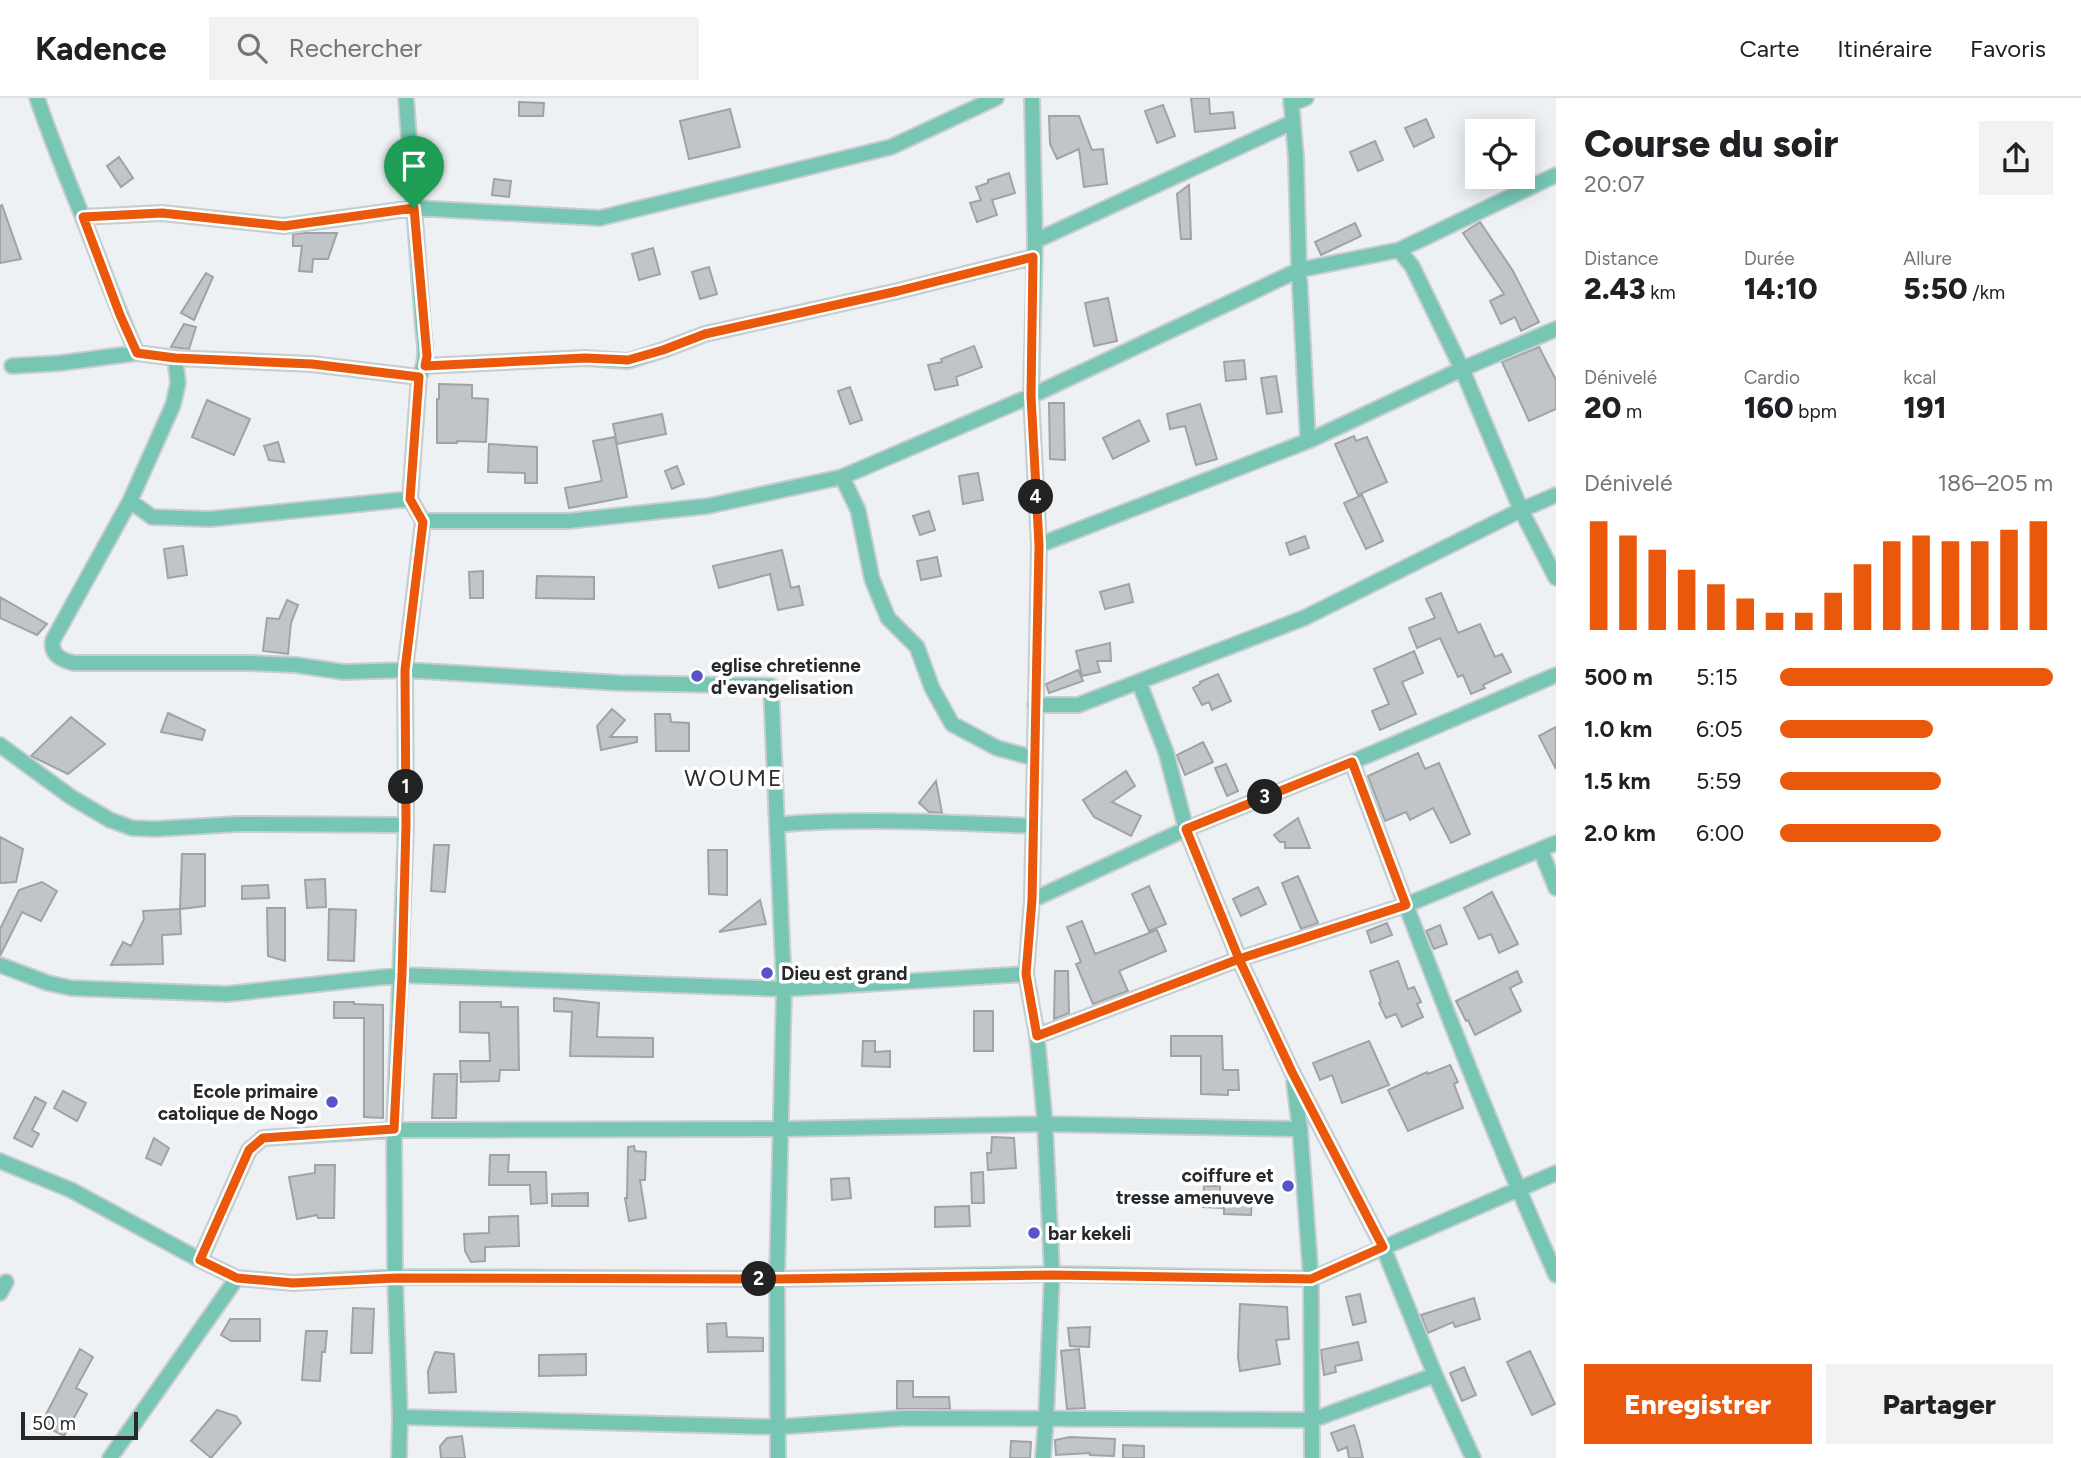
<!DOCTYPE html>
<html lang="fr">
<meta charset="utf-8">
<style>
body{margin:0;font-family:Figtree,sans-serif;background:#f2f2f2;color:#202124;height:100vh;display:flex;flex-direction:column;font-size:26px;white-space:nowrap}
*{box-sizing:border-box;margin:0}
p{font-size:23px;color:#757577}
.icon{flex:none;width:38px;height:38px;fill:none;stroke:currentColor;stroke-width:2;stroke-linecap:round;stroke-linejoin:round}
.map{position:relative;flex:1;overflow:hidden}
.side{display:flex;flex-direction:column;background:#fff;width:525px}
.side>*{flex:none}
.tools{position:absolute;left:1465px;top:21px;display:grid;gap:14px}
.tools a{display:grid;place-items:center;width:70px;height:70px;border-radius:0px;background:#fff;box-shadow:0 4px 18px #0003;font-size:35px}
.scale{position:absolute;left:21px;bottom:18px;width:117px;box-sizing:border-box;padding-left:7px;border:4px solid #27282a;border-top:0;font-size:19px;line-height:24px;white-space:nowrap;color:#27282a;-webkit-text-stroke:5px #fff;paint-order:stroke}
.pin{position:absolute;display:grid;place-items:center;width:60px;height:60px;color:#fff;margin:-72px -30px;border-radius:50% 50% 50% 0;rotate:-45deg;box-shadow:0 0 7px #0007}
.pin .icon{rotate:45deg}
.km{position:absolute;width:35px;height:35px;margin:-18px;border-radius:50%;background:#222;color:#fff;font-size:19px;line-height:35px;text-align:center}
.round{display:grid;place-items:center;flex:none;width:74px;height:74px;border-radius:0px;background:#f2f2f2}
.summary{display:flex;align-items:center;justify-content:space-between;height:119px;padding:0 28px}
h1{font-size:38px;font-weight:800;line-height:52px}
.metrics{display:grid;grid-template-columns:repeat(3,1fr);gap:10px;height:119px;padding:7px 28px}
.metrics div{display:grid;align-content:center}
.metrics b{font-size:30px;font-weight:800}
.metrics small{font-size:19px;font-weight:400}
.metrics p{font-size:19px}
.chart{height:196px;padding:14px 28px}
.chart p{display:flex;justify-content:space-between}
.chart svg{width:100%;height:126px;margin-top:7px;stroke:#ea580c;stroke-width:6}
.primary-button{display:flex;gap:14px;margin-top:auto;padding:14px 28px}
.primary-button a{flex:1;height:80px;border-radius:0px;background:#ea580c;color:#fff;font-size:28px;font-weight:800;line-height:80px;text-align:center}
.primary-button a+a{background:#f2f2f2;color:#202124}
ul{padding:0 28px;list-style:none;font-size:23px}
li{display:grid;grid-template-columns:112px 84px 1fr;align-items:center;height:52px}
li i{height:18px;border-radius:9px;background:#ea580c}
header{display:flex;align-items:center;gap:42px;box-sizing:border-box;height:98px;padding:0 35px;background:#fff;border-bottom:2px solid #e0e0e0}
header strong{font-size:33px}
nav{display:flex;gap:38px;margin-inline-start:auto;font-size:24px}
.search{width:490px;height:63px;background:#f2f2f2;display:flex;align-items:center;gap:18px;box-sizing:border-box;padding:0 24px;border-radius:0px;color:#757577;font-size:26px}
main{display:flex;flex:1;min-height:0}
.map>svg:first-child{display:block}
.building{fill:#c1c5c9;stroke:#a0a3a6;stroke-width:2}
.lines{fill:none;stroke-linecap:round;stroke-linejoin:round}
.street-casing{stroke:#c9cdd0;stroke-width:18}
.street{stroke:#76c6b3;stroke-width:14}
.route-casing{stroke:#fff;stroke-width:14}
.route{stroke:#ea580c;stroke-width:9}
.poi-dot{fill:#5754cb;stroke:#fff;stroke-width:2.5}
.labels{text-anchor:middle;dominant-baseline:central;stroke-width:7;stroke-linejoin:round;paint-order:stroke}
.poi-label{font-size:19px;font-weight:bold;fill:#27282a;stroke:#fff;text-anchor:start}
.quarter-label{font-size:23px;letter-spacing:2px;fill:#292c2f;stroke:#fff}
</style>
<header>
<strong>Kadence</strong>
<div class="search"><svg class="icon" aria-label="search" viewBox="0 0 24 24"><circle cx="10" cy="10" r="6"/><path d="M15 15l6 6"/></svg>Rechercher</div>
<nav><a>Carte</a><a>Itinéraire</a><a>Favoris</a></nav>
</header>
<main>
<div class="map">
<svg width="1556" height="1360" viewBox="0 0 1556 1360">
<rect width="100%" height="100%" fill="#edf1f4"/>
<path class="building" d="M1191,0H1209L1210,16L1233,14L1235,30L1195,34Z
M519,4L544,5L543,18H519Z
M1163,7L1175,38L1157,45L1145,13Z
M730,11L740,49L689,61L680,23Z
M1049,18H1079L1092,52L1103,51L1107,86L1084,89L1079,51L1057,61L1050,46Z
M1426,21L1434,39L1414,49L1405,30Z
M1375,43L1383,62L1358,73L1350,54Z
M119,59L133,80L121,89L107,68Z
M1009,75L1015,95L992,102L997,117L977,124L970,105L981,102L976,89L988,85V82Z
M494,81L511,83L509,99L492,97Z
M1189,87L1191,141H1181L1177,96Z
M2,107L21,161L0,165V108Z
M1480,124L1513,173L1539,224L1521,233L1515,219L1501,226L1490,203L1504,196L1463,135Z
M1355,125L1361,138L1321,157L1315,144Z
M306,135H337L328,161H313L312,174L299,173L302,148H293V136Z
M653,150L660,176L639,182L632,156Z
M709,169L717,196L700,201L692,174Z
M206,175L213,179L194,222L181,215Z
M1108,200L1117,243L1094,248L1085,205Z
M184,226L196,229L189,251L171,249Z
M974,248L982,269L956,279L958,287L935,292L928,267L942,264L941,261Z
M1539,249L1556,282V311L1529,323L1502,264Z
M1244,262L1246,281L1226,283L1224,264Z
M1276,278L1282,314L1267,316L1261,280Z
M439,286L472,287V300L488,301L486,344L457,343V345H437V301H439Z
M850,289L862,322L850,326L838,293Z
M207,302L250,321L234,357L192,339Z
M1049,305H1064L1065,362L1050,361Z
M1200,306L1217,361L1196,367L1185,328L1170,331L1167,316Z
M662,316L666,336L617,346L613,326Z
M1139,322L1149,343L1113,361L1103,340Z
M1354,338L1356,343L1367,339L1387,384L1358,397L1335,346Z
M615,339L627,399L569,410L565,390L602,383L593,343Z
M278,344L284,364L269,362L264,348Z
M489,346L537,349V385H525V375L488,374Z
M677,368L684,386L672,391L665,373Z
M978,375L983,402L963,406L959,378Z
M1362,397L1383,443L1366,451L1344,405Z
M929,413L935,432L920,437L913,418Z
M1305,438L1309,450L1290,457L1286,445Z
M183,448L187,477L168,480L164,451Z
M782,452L791,490L799,488L803,507L778,512L770,476L719,490L713,468Z
M937,459L941,478L921,482L917,463Z
M483,473V500H470L469,474Z
M537,478L594,479V501L536,500Z
M1129,486L1133,504L1105,511L1100,494Z
M1441,495L1458,535L1480,526L1495,559L1502,556L1511,574L1483,587L1485,590L1471,596L1463,577L1458,579L1440,540L1417,550L1409,530L1435,520L1426,501Z
M0,499L47,526L37,537L0,520Z
M287,502L298,507L291,525L288,556L263,553L267,520L279,521Z
M1110,545L1111,563H1097L1100,574L1082,578L1076,553Z
M1414,553L1423,575L1402,584L1416,616L1380,632L1372,613L1389,606L1374,571Z
M1078,572L1083,583L1049,595L1046,586Z
M1218,576L1231,603L1212,612L1209,604L1202,607L1193,590L1200,586V584Z
M612,611L625,622L610,639H637V644L601,652L597,628Z
M168,615L205,632L202,642L161,634Z
M655,616H670L671,624L689,625V653H656Z
M71,619L105,646L68,676L31,658Z
M1556,629V671L1539,638Z
M1203,644L1213,664L1185,677L1177,657Z
M1418,655L1425,671L1439,665L1470,736L1451,745L1433,710L1410,722L1406,714L1385,723L1368,678Z
M1226,666L1238,693L1227,698L1215,670Z
M1126,673L1135,688L1112,704L1141,718L1131,738L1094,719L1083,702Z
M936,683L942,715L929,714L919,705Z
M1298,720L1310,750H1285V744H1280L1274,737Z
M0,739L23,751L16,784L0,785Z
M434,747H449L445,794L431,793Z
M708,752H727V797L709,796Z
M182,756H205V808L180,811Z
M1298,778L1318,825L1301,831L1282,785Z
M325,781L326,809L307,810L305,782Z
M42,784L57,793L41,823L22,814L0,858V831L19,792Z
M268,787L269,800L242,801V788Z
M1149,788L1166,826L1149,833L1132,796Z
M1258,789L1266,806L1241,818L1233,801Z
M1492,794L1518,846L1499,855L1491,836L1479,841L1464,810Z
M760,802L766,826L719,834Z
M267,810H285V863L268,858Z
M180,811L181,836L162,837L163,866L111,867L123,844L131,848L144,821L143,813Z
M329,811L356,812L354,863L328,862Z
M1082,823L1095,856L1157,832L1166,853L1119,873L1128,893L1093,906L1076,866L1081,864L1067,829Z
M1387,825L1392,837L1371,845L1367,833Z
M1440,827L1447,846L1434,851L1426,833Z
M1398,863L1408,891L1414,889L1421,904L1417,906L1423,919L1402,929L1396,916L1386,920L1379,905L1381,904L1370,873Z
M1055,873H1068L1069,915L1054,921Z
M1517,873L1522,884L1510,890L1521,913L1475,937L1468,922L1466,923L1456,903Z
M554,900L599,905L597,939L653,940V959L570,958L572,914L554,913Z
M334,904H354V906L383,907V1020L364,1019V920H334Z
M460,904H501V909H518L519,972H500L499,983L461,984L460,963H490L489,935L460,934Z
M974,913H993V953H974Z
M1171,938H1222L1223,972H1238L1239,992H1228V997L1201,996V958H1171Z
M863,943H875V954L890,953V969L862,968Z
M1369,943L1389,987L1342,1005L1332,977L1320,982L1313,965Z
M1450,967L1458,984L1454,986L1463,1010L1408,1033L1388,992L1427,974L1428,976Z
M434,976H457L456,1020H432Z
M63,993L86,1005L77,1023L54,1010Z
M35,999L46,1005L32,1032L39,1036L32,1049L14,1040Z
M992,1039L1014,1040L1016,1070L988,1072L987,1055H991Z
M154,1040L169,1050L161,1067L146,1060Z
M634,1048L635,1053L646,1054L645,1082H640L646,1120L629,1123L625,1100H627L628,1049Z
M490,1057H509L508,1074H546L547,1105L531,1106L530,1087H489Z
M315,1067H335L334,1120H318L317,1117L297,1121L289,1079L315,1075Z
M983,1074L984,1105H972L971,1075Z
M849,1080L851,1100L832,1102L831,1081Z
M1204,1088H1220V1094L1252,1095L1251,1117L1224,1116V1110L1203,1109Z
M588,1095V1108H552V1096Z
M969,1108L970,1128L935,1129V1109Z
M518,1118L519,1148L485,1149V1163L471,1164L465,1153L464,1136L489,1135V1119Z
M1360,1196L1366,1224L1353,1227L1346,1199Z
M1474,1200L1480,1221L1455,1229L1453,1224L1428,1235L1421,1217Z
M1240,1206L1287,1209L1289,1241L1276,1242L1280,1266L1240,1273L1238,1259Z
M353,1210L374,1211L372,1255H351Z
M230,1221H260V1243H231L221,1237Z
M726,1225L727,1239L763,1240V1253L708,1254L707,1226Z
M1090,1229L1089,1249L1070,1248L1068,1230Z
M306,1233H327L325,1254H322L320,1283L302,1282Z
M1358,1244L1362,1262L1335,1268L1336,1274L1324,1277L1321,1252Z
M80,1251L93,1259L76,1290L87,1296L64,1338L41,1326Z
M1079,1251L1085,1310L1067,1311L1061,1253Z
M1530,1253L1555,1306L1532,1317L1507,1264Z
M435,1254L454,1256L456,1294L429,1295L428,1273Z
M586,1256V1277L539,1278V1257Z
M1464,1269L1476,1297L1462,1303L1450,1275Z
M897,1283H913V1299H949L950,1311H897Z
M217,1312L236,1318L241,1325L211,1360L191,1343Z
M1354,1327L1359,1343L1363,1360H1349L1347,1349L1338,1353L1331,1335Z
M462,1338L465,1360H441L440,1348L447,1340Z
M1070,1339L1115,1341L1114,1358L1090,1357V1355L1056,1357L1055,1342Z
M1011,1343L1031,1344L1030,1360H1010Z
M1123,1347L1144,1348V1360H1123Z"/>
<g class="lines">
<g class="street-casing">
<path id="street" d="M37,0C51,41 67,80 83,120C101,165 117,211 137,255
M1032,0L1035,143L1031,298L1039,447
M1291,6L1306,0
M83,119L162,115L284,128L414,110L600,120L891,49L996,0
M1035,143L1293,24
M1399,152L1556,77
M175,260L178,285L173,307L130,403L53,542C50,557 61,562 74,565H247L296,567L344,574L405,572L620,585L771,588L784,891L777,1181L778,1360
M12,268L61,265L137,255L175,260L312,266L419,279
M425,268L585,260L628,263L663,252L705,236L898,193L1033,159
M1308,343L1462,271L1556,231
M842,379L858,412L872,481L888,520L917,549L932,590L952,626L997,650L1034,660
M130,403L152,419L210,421L410,401
M423,423H568L708,408L842,379L1031,298L1299,172L1399,152L1412,168L1462,271L1521,412L1556,480
M1139,584L1166,654L1186,731L1239,861L1292,974L1383,1149L1435,1277L1473,1360
M1035,607H1078L1304,520L1521,412L1556,397
M0,647L71,699L110,722L132,730L155,731L238,726L406,727
M1352,664C1417,837 1481,1009 1556,1177
M777,727C810,723 842,723 875,723C928,723 980,726 1033,728
M1541,753L1556,790
M1032,802L1186,731L1352,664L1556,577
M0,867L48,885L71,890L227,896L402,877L784,891L1026,876
M1037,938L1239,861L1406,807L1556,745
M1294,984L1300,1031L1311,1181L1312,1360
M0,1063L71,1092L200,1162L237,1180L293,1185L395,1179L777,1181L1052,1176L1311,1181L1556,1075
M200,1162L249,1052L263,1040L394,1032L782,1031L1045,1026L1300,1031
M0,1195L6,1184
M400,1319L777,1329L905,1320L1312,1322L1435,1277
M110,1360L237,1180
M399,1360L400,1319L395,1179L394,1032L406,727L405,572L423,423L410,401L419,279C428,262 425,248 423,230L406,0
M1043,1360L1046,1321L1052,1176L1045,1026L1037,938L1026,876L1032,802L1039,447L1308,343L1299,172L1296,60L1291,0"/>
</g>
<use href="#street" class="street"/>
</g>
<g class="lines">
<g class="route-casing">
<path id="route" d="M414,110L284,128L162,115L83,119L120,217L137,255L175,260L312,266L419,279L410,401L423,424L405,572L406,727L402,877L394,1031L263,1040L249,1052L200,1162L237,1180L293,1185L396,1180L776,1181L1052,1177L1311,1181L1383,1149L1292,974L1239,861L1186,731L1352,664L1406,807L1239,861L1037,938L1026,876L1032,802L1039,447L1031,298L1033,159L898,193L705,236L663,252L628,262L585,260L425,268L427,258L414,110"/>
</g>
<use href="#route" class="route"/>
</g>
<g class="poi-dot">
<circle cx="697" cy="578" r="7"/>
<circle cx="767" cy="875" r="7"/>
<circle cx="332" cy="1004" r="7"/>
<circle cx="1288" cy="1088" r="7"/>
<circle cx="1034" cy="1135" r="7"/>
</g>
<g class="labels">
<g class="poi-label">
<text x="711" y="567">eglise chretienne<tspan x="711" dy="22">d'evangelisation</tspan></text>
<text x="781" y="875">Dieu est grand</text>
<text x="318" y="993" text-anchor="end">Ecole primaire<tspan x="318" dy="22">catolique de Nogo</tspan></text>
<text x="1274" y="1077" text-anchor="end">coiffure et<tspan x="1274" dy="22">tresse amenuveve</tspan></text>
<text x="1048" y="1135">bar kekeli</text>
</g>
<g class="quarter-label">
<text x="734" y="680">WOUME</text>
</g>
</g>
</svg>
<div class="tools">
<a><svg class="icon" aria-label="locate" viewBox="0 0 24 24"><circle cx="12" cy="12" r="6"/><path d="M12 2v4M12 18v4M2 12h4M18 12h4"/></svg></a>
</div>
<div class="scale">50 m</div>
<div class="pin" style="left:414px;top:110px;background:#1e9e55"><svg class="icon" aria-label="arrive" viewBox="0 0 24 24"><path d="M6 21V4h12l-3 4 3 4H6"/></svg></div>
<b class="km" style="left:406px;top:689px">1</b>
<b class="km" style="left:759px;top:1181px">2</b>
<b class="km" style="left:1265px;top:699px">3</b>
<b class="km" style="left:1036px;top:399px">4</b>
</div>
<section class="side">
<div class="summary"><div><h1>Course du soir</h1><p>20:07</p></div><a class="round"><svg class="icon" aria-label="share" viewBox="0 0 24 24"><path d="M12 15V3M7 8l5-5 5 5M5 13v7h14v-7"/></svg></a></div>
<div class="metrics">
<div><p>Distance</p><b>2.43<small> km</small></b></div>
<div><p>Durée</p><b>14:10</b></div>
<div><p>Allure</p><b>5:50<small> /km</small></b></div>
</div>
<div class="metrics">
<div><p>Dénivelé</p><b>20<small> m</small></b></div>
<div><p>Cardio</p><b>160<small> bpm</small></b></div>
<div><p>kcal</p><b>191</b></div>
</div>
<div class="chart"><p><span>Dénivelé</span>186–205 m</p>
<svg viewBox="0 0 160 44" preserveAspectRatio="none"><path d="M5 44V6M15 44V11M25 44V16M35 44V23M45 44V28M55 44V33M65 44V38M75 44V38M85 44V31M95 44V21M105 44V13M115 44V11M125 44V13M135 44V13M145 44V9M155 44V6"/></svg>
</div>
<ul>
<li><b>500 m</b>5:15<i style="width:100%"></i></li>
<li><b>1.0 km</b>6:05<i style="width:56%"></i></li>
<li><b>1.5 km</b>5:59<i style="width:59%"></i></li>
<li><b>2.0 km</b>6:00<i style="width:59%"></i></li>
</ul>
<div class="primary-button"><a>Enregistrer</a><a>Partager</a></div>
</section>
</main>
